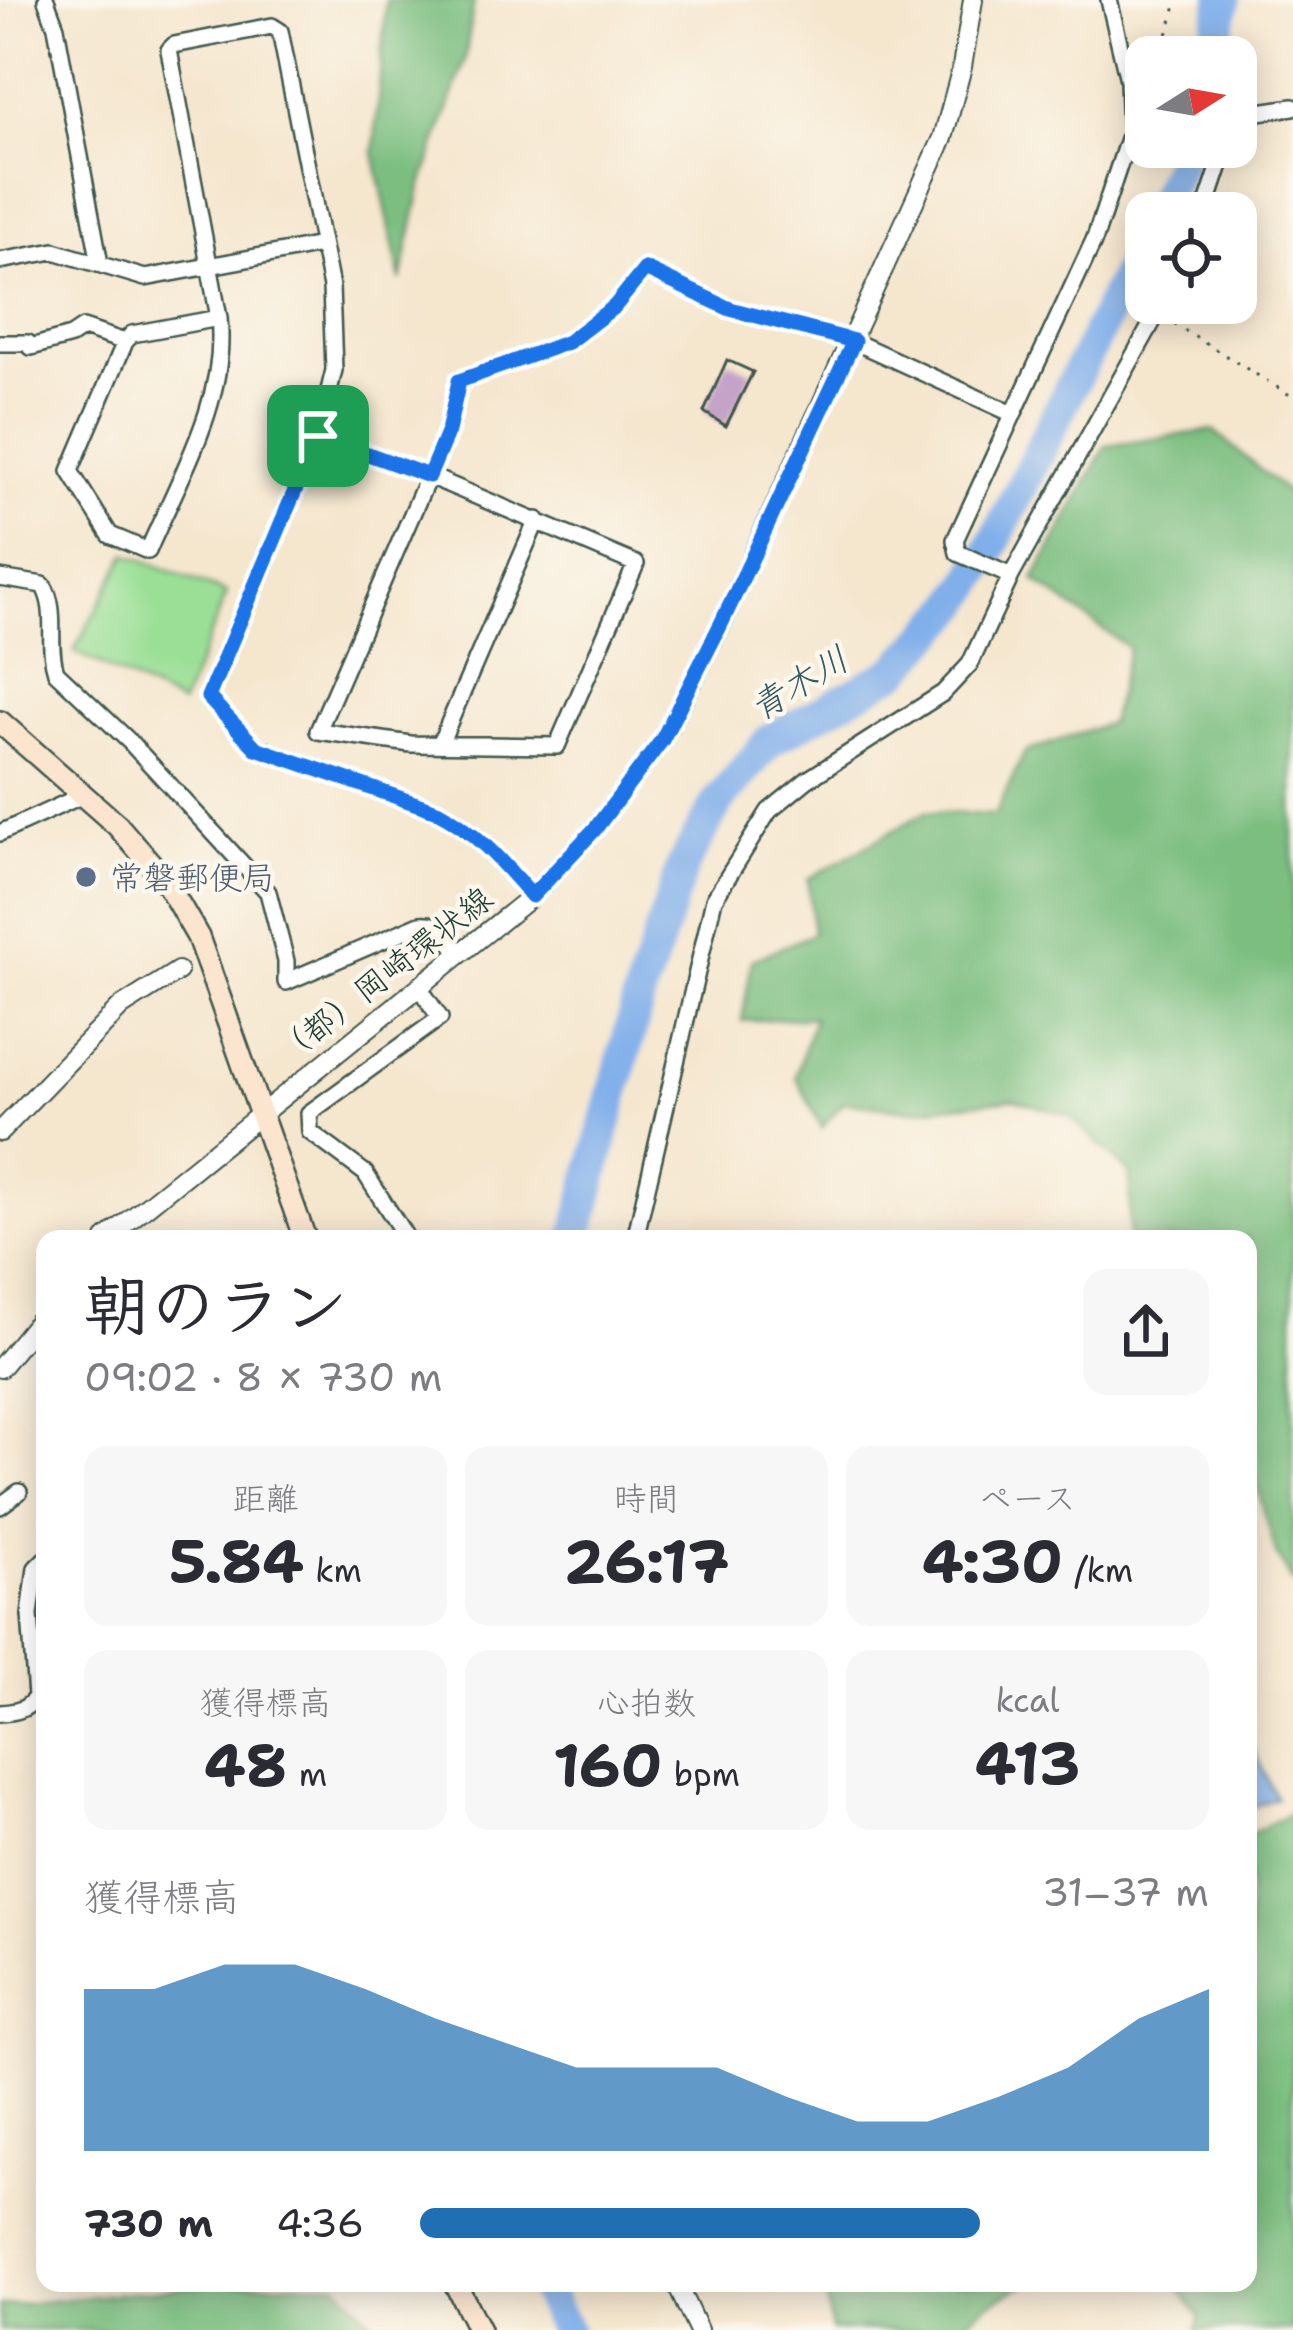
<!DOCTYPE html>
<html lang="ja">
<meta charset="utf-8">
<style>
body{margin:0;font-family:"Shantell Sans","Klee One",sans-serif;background:#f7f7f7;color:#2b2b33;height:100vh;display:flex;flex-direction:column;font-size:45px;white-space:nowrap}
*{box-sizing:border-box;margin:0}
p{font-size:39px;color:#7c7c81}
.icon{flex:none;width:66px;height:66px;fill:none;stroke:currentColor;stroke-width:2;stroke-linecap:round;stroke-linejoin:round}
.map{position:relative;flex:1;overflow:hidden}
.drawer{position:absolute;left:36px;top:1230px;width:1221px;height:1062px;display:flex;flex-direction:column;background:#fff;border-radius:24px;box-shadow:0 6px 30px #0003}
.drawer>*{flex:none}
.needle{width:78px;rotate:79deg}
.buttons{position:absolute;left:1125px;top:36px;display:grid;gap:24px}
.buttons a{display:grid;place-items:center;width:132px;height:132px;border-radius:24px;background:#fff;box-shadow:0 6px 30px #0003;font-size:60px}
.pin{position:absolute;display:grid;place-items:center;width:102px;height:102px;color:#fff;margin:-51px;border-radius:24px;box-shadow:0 6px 18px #0006}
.round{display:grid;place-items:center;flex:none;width:126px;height:126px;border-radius:24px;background:#f7f7f7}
.headline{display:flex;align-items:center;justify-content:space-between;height:204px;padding:0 48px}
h1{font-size:66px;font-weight:700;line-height:90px}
.metrics{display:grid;grid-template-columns:repeat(3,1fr);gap:18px;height:204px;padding:12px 48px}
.metrics div{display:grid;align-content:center;border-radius:24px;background:#f7f7f7;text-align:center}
.metrics b{font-size:60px;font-weight:700}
.metrics small{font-size:33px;font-weight:400}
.metrics p{font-size:33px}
.chart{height:336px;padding:24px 48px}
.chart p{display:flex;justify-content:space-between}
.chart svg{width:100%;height:216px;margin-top:12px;fill:#1f6fb2;opacity:.7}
ul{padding:0 48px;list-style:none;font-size:39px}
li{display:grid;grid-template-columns:192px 144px 1fr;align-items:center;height:90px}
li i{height:30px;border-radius:15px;background:#1f6fb2}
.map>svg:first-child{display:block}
.green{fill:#9bdf97;stroke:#5d8e66;stroke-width:3}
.forest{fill:#7cbe80;stroke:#4e7e5a;stroke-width:3}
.water{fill:#80afea;stroke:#50768f;stroke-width:3}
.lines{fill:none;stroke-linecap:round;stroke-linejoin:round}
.river{stroke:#80afea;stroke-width:33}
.building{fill:#c5a3c9}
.minor-casing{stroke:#3f564b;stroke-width:20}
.tertiary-casing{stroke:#3f564b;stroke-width:22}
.secondary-casing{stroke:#3f564b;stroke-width:26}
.path{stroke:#3f564b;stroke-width:3;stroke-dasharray:3 9;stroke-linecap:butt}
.minor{stroke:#fff;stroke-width:15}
.tertiary{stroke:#fff;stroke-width:18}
.secondary{stroke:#fbe5cf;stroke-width:21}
.route-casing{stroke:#fff;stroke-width:24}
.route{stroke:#1a73e8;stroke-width:15}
.service-dot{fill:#5c6f8a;stroke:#fbf7ec;stroke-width:4.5}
.labels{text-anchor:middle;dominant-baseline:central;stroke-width:9;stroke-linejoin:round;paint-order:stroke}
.service-label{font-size:33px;fill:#4e5e75;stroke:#fbf7ec;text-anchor:start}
.street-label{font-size:33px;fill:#1f3d34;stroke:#fbf7ec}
.water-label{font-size:36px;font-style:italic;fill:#375a62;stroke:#fbf7ec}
</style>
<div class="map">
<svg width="1293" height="2330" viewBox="0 0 1293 2330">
<rect width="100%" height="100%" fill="#fbf7ec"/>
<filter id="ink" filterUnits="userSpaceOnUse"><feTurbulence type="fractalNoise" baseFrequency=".00833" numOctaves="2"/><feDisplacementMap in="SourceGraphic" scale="24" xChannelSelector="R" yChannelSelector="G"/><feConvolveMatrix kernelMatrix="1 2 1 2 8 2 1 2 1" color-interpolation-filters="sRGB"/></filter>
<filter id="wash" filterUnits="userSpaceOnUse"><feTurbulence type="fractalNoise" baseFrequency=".004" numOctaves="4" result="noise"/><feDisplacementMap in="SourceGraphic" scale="48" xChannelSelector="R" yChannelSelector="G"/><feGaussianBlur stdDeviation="2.7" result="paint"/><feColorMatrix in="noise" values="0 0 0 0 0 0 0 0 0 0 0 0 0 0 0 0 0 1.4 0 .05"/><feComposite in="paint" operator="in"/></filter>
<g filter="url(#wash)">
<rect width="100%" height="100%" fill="#f5e6ce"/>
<path class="green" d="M127,554L227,593L181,705L74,651Z"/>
<path class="forest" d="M386,0H474L465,60L421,188L401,281L374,153Z
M1213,430L1293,498V1584L1275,1550L1255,1479L1248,1471V1239H1129L1130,1173L1068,1115L1013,1099L909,1110L843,1102L822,1128L796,1076L814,1017L742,1021L752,960L813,934L808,879L926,812L995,815L1025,752L1110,723L1129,648L1034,580L1106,446Z
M1293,1812V2330H1196L1200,2316L1176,2283H1248V1835Z
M223,2283H337L379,2330H0V2306Z
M824,2283H1029L987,2304L955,2330H831Z"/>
<path class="water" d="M1250,1743L1276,1798L1248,1809V1744Z"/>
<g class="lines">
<path class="river" d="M1212,57L1224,0
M1156,213L1186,147
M576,1239L640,993L683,865L718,802L770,740L897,670L958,604L989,553L1146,234
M541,2283L565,2330"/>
</g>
<g id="blocks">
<path class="building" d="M727,360L753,372L726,426L704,412Z"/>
</g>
</g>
<g filter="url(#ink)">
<use href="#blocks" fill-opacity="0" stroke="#3f564b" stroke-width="3"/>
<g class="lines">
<g class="minor-casing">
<path id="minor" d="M46,0L56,27L100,264
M1236,128L1252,113L1293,107
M1204,213L1226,147
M0,261L54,251L145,278L321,245
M219,318L132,334L125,342L70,471L110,535L148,551C179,478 228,399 219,318L169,50L174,45L272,26L280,31L331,287L334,370L318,436L208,697L256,747L437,811C477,832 502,862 532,896
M0,343H28L31,347L71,336L83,328L125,342
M318,436L429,476L636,564L557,746L411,744L318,731L448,431L459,381L568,342L615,306L645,269L731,309L853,341L1013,414
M1011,576L958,553L955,540L1095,238L1130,133L1128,80L1109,0
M0,578L43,585C59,611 46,643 56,672L129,741L268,892L286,961V982L420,924C443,922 449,937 460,955
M440,744L537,520
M0,833L83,795
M407,1239L365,1173L310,1132L309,1113L440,1018L419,987
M635,1239L714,899L769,811L807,780L943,693L970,664L1011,576L1163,303
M0,1506L19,1492
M0,1713C16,1712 27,1710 36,1697L30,1615L36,1568L45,1559"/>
</g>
<g class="tertiary-casing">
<path id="tertiary" d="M0,1132L121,1007L178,971
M106,1239L532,896L595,829L662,740L722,623L943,138L962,67L973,0
M0,1368L45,1313
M676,2283L698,2330"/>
</g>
<g class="secondary-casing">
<path id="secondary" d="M0,722L117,825L165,880L198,937L305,1239
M455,2283L479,2330"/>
</g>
<path class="path" d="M1160,57L1178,0
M1174,324L1293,397"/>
<use href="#minor" class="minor"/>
<use href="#tertiary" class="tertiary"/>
<use href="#secondary" class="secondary"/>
</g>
</g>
<g class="lines" filter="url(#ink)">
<g class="route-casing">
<path id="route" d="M645,269L730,309L854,341L722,622L662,740L595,829L532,896C502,862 477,832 437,811L256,748L208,697L318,436L429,476L448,431L459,381L568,342L615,306Z"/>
</g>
<use href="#route" class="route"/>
</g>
<circle class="service-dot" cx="86" cy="877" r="12"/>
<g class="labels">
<g class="service-label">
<text x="110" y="877">常磐郵便局</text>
</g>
<g class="street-label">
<text transform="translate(384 975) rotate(-38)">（都）岡崎環状線</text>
</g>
<g class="water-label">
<text transform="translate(799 683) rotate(-31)">青木川</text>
</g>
</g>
</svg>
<div class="buttons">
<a><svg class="needle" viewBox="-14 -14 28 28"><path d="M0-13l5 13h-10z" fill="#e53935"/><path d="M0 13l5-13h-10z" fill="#7c7c81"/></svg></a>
<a><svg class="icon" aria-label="locate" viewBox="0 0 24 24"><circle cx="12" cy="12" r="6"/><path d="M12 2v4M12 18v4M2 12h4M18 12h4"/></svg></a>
</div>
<div class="pin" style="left:318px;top:436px;background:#1e9e55"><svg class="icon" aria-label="arrive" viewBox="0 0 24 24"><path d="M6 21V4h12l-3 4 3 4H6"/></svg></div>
<section class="drawer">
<div class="headline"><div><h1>朝のラン</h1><p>09:02 · 8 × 730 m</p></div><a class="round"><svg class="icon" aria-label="share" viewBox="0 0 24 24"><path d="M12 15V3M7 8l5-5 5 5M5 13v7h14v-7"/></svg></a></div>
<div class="metrics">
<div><p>距離</p><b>5.84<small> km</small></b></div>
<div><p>時間</p><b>26:17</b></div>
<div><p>ペース</p><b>4:30<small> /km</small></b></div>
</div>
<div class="metrics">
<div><p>獲得標高</p><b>48<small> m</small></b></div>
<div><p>心拍数</p><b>160<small> bpm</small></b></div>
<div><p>kcal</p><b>413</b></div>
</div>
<div class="chart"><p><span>獲得標高</span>31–37 m</p>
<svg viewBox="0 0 160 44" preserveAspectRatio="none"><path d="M0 44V11L10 11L20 6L30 6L40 11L50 17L60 22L70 27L80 27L90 27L100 33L110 38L120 38L130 33L140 27L150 17L160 11V44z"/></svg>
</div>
<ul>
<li><b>730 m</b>4:36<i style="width:71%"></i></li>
</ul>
</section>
</div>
